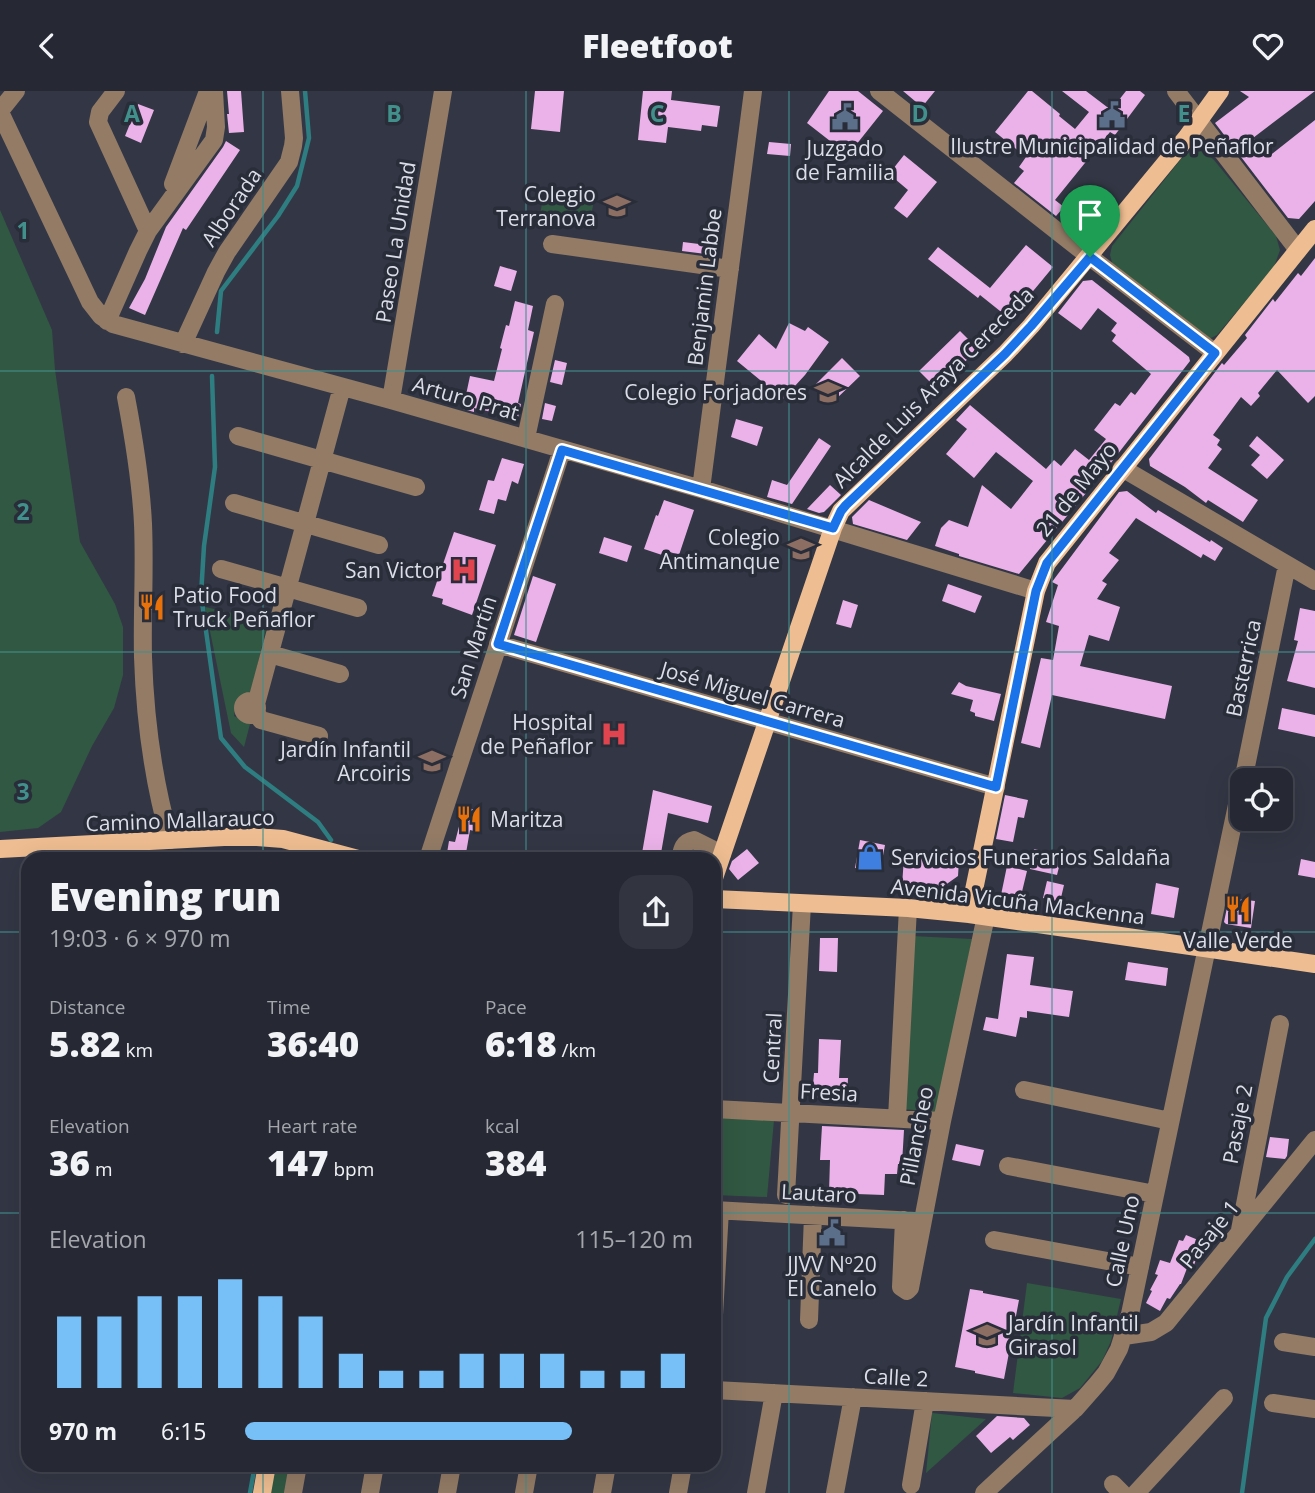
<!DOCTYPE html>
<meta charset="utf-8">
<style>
body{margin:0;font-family:"Open Sans",sans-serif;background:#323540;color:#f1f3f6;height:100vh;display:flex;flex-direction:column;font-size:26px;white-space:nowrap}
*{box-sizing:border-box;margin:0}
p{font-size:23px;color:#a4a6ac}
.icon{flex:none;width:38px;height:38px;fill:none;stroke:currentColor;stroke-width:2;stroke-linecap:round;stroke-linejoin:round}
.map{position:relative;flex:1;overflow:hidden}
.details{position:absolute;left:21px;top:761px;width:700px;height:620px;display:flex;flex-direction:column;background:#262934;border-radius:21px;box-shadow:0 7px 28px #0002,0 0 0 2px #42454f}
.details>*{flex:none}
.controls{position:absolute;left:1230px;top:677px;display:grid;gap:14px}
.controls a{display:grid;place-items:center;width:63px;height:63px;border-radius:14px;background:#262934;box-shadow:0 7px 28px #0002,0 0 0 2px #42454f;font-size:35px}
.pin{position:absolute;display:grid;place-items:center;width:60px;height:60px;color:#fff;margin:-72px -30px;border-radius:50% 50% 50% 0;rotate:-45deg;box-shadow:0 0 7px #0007}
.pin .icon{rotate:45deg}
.round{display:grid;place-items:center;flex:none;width:74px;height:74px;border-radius:21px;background:#323540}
.summary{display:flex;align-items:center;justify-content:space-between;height:119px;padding:0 28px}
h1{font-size:38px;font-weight:800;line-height:52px}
.metrics{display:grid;grid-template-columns:repeat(3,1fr);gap:10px;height:119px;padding:7px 28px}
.metrics div{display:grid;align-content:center}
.metrics b{font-size:35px;font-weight:800}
.metrics small{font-size:19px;font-weight:400}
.metrics p{font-size:19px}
.chart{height:196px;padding:14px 28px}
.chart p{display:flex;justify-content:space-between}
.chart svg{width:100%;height:126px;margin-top:7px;stroke:#77bff7;stroke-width:6}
ul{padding:0 28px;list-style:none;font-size:23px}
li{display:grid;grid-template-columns:112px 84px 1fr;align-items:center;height:52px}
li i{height:18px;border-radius:9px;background:#77bff7}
header{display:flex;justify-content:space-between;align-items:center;height:91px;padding:0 28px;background:#262934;font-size:32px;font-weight:800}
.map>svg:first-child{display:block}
.green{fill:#315842}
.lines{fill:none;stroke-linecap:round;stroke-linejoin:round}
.stream{stroke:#2e7e81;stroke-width:4.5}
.building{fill:#eab2e8}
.minor{stroke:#937b66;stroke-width:18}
.major{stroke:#eebd91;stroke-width:18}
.route-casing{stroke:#fff;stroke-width:14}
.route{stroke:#1a73e8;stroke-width:9}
.grid{fill:none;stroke:#42908c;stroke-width:2;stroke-opacity:0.55}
.labels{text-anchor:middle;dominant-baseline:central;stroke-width:7;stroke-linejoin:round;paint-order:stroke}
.poi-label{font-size:21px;fill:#dbdee7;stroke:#292d3a;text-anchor:end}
.street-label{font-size:21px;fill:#dbdee7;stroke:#292d3a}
.grid-label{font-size:23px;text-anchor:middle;font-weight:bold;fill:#42908c;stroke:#292d3a;stroke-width:7;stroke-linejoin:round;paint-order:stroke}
</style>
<header><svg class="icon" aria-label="back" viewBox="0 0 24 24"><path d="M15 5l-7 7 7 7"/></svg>Fleetfoot<svg class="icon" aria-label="heart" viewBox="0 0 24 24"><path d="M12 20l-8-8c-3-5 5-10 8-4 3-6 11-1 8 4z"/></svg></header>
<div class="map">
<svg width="1315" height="1402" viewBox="0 0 1315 1402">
<rect width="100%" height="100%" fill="#333745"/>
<path class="green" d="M1198,60L1205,61L1214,69L1276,145L1280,159L1274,176L1217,244L1211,247H1205L1113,175L1110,164L1112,155L1181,68L1190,61Z
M544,101L594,109L590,131L540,124Z
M0,119L52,239L55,279L80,451L115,513L123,536V584L114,617L92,655L61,721L38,737L0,741Z
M205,516L268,530L251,601C237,608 237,610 234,625L250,633L244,656L231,642Z
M912,845L972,848L937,1021L902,1018Z
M714,1025L774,1029L767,1106L714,1104Z
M1027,1192L1121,1208L1111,1250L1102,1270L1080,1297L1062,1307L1013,1302Z
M932,1322L986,1328L926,1382Z
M274,1374H294L289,1402H268Z"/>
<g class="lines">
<path class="stream" d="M217,241L221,200L278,125L297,95L309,47L305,0
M212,285L215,376L204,455L201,504L221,647L245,676L318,731L331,749
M250,1402L255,1374
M1242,1402L1266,1227L1287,1186L1315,1148"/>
</g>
<path class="building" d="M227,0H241L244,41L229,42L227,23H229Z
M535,0H564L560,41L531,38Z
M643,0H672L671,9L720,15L717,36L702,34L701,40L668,36L666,52L638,49Z
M829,0H858L883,20L848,64L807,32Z
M903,0H935L922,16Z
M1028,0H1032L1060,23L1059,25L1075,38L1089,21L1062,0H1086L1111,19L1126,0H1140L1145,4L1115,44L1110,41L1055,109L1064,116L1056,125L1014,92L1024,80L1019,76L1026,66L995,41Z
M1240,0H1315L1253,47L1268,66L1315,29V110L1299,128L1288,127L1215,32L1249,6Z
M138,13L154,19L141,52L125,45Z
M226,50L240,59L186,139L183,137L145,224L129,217L145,188L166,136L223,56Z
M769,51L791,53L790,65L767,63Z
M904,64L937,91L907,127L894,117L908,99L889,83Z
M683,151L707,154L706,163L682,160Z
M1026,154L1053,176L1010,228L980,204L978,207L928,168L938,156L990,197Z
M1315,167V305L1308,312L1277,279L1258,302L1260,305L1251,315L1241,306L1213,344L1220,349L1217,354L1222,358L1208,377L1258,409L1243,431L1208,409L1206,412L1185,396L1150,375L1149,368L1222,272L1224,274L1247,247L1245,244L1273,208L1275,211L1298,182L1301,185Z
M500,175L517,180L511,200L494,195Z
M1092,189L1189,266L1190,270L1110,373L1019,483L959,465V463L935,455L941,437L949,429L968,436L982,394L1011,418L1033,390L996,361L974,387L946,363L967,338L956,329L970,314L1046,378L1054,369L1061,375L1075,358L1089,369L1106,348L1094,339L1115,312L1120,315L1131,301L1135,304L1151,283L1112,250L1116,244L1111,240L1117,232L1098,217L1081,239L1058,222L1083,190Z
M515,210L533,215L528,239L534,241L518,312L521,313L518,327L474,317V321L463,318L470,285L494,290L502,258L500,257L506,234L509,235Z
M789,232L805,240L808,236L829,251L805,284L783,308L737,270L759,243L776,258Z
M960,240L978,258L937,298L919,280Z
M842,267L860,285L834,310L825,300L823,302L815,294Z
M555,269L567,272L562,294L550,291Z
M545,312L556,315L552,330L542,328Z
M736,328L763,336L757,355L731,346Z
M1257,345L1284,369L1267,388L1251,374L1260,364L1249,355Z
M819,347L831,355L792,413L767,406L772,389L787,394Z
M502,367L524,373L518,393L512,390L506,410L498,408L494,423L479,419L488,389L494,390Z
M830,394L841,404L824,421L819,422L807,418Z
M1127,400L1156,422L1158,419L1210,451L1211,449L1223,457L1215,470L1203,463L1201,467L1136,427L1109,462L1119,469L1102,490L1107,493L1097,508L1120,516L1109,550L1089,544L1080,575L1172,595L1165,628L1052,604L1040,657L1021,652L1041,567L1053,569L1059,535L1046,531L1058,494L1052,491L1119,401Z
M664,409L694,419L679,464L664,459L662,464L644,458L656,424L658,425Z
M869,409L921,431L907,449L853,433L852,426Z
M454,441L496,454L472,524L442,513L443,508L432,505Z
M604,446L632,455L627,471L599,462Z
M533,485L556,493L536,551L514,544Z
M948,493L982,505L975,522L942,510Z
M843,509L858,514L851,537L836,533Z
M1300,517L1315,520V597L1287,590L1298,550L1294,549Z
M959,591L966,595L1001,603L994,630L975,625V622L970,620L973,609L951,603Z
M1282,617L1315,624V646L1278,638Z
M653,699L712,715L708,732L668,722L660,768H641Z
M1005,704L1028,709L1024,727L1018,726L1013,751L996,748Z
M464,716L480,720L474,740L470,739L465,768H446L449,750L455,751Z
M860,749L885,754L880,781L855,777Z
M747,758L759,772L738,789L729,778L732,770Z
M1034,758L1062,764L1057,784L1030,778Z
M904,766L959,769L958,785L941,797L902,795Z
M1301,768L1315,771V787L1298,784Z
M1007,775L1027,780L1020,809L1001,804Z
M1047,790L1064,794L1060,811L1043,807Z
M1156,792L1179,797L1174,827L1151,823Z
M1229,807L1255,810L1251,837L1226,833L1224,831Z
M820,847H838L837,881L819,880Z
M1007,863L1034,866L1030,894L1073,900L1069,926L1027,920V927L1020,926L1016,946L983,939L986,926L998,928Z
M1128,871L1168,877L1166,895L1125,889Z
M819,948L841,949L839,987H848L847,1008L812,1006L814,982H818Z
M822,1035L904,1039L902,1073H898L897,1083H885L884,1104L829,1102L830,1069H820Z
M1270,1046L1289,1048L1287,1065L1285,1068L1266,1066Z
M956,1053L984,1059L980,1075L952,1069Z
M1186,1144L1203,1151L1194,1174L1189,1172L1181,1193H1180L1170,1208L1167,1207L1160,1220L1146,1212L1152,1200L1150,1199L1158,1184L1155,1183L1160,1169L1170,1172L1179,1149L1183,1150Z
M970,1198L983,1200V1202L1019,1209L1004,1288L975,1282V1280L955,1276Z
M997,1325L1024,1327L1030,1334L1013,1349L1010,1346L991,1362L976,1345Z"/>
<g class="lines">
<path class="minor" d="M116,0L100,21L98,31L148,140
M879,0L1090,166L1215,262
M1176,0L1298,159
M0,20L16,0
M0,21L90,211L101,225L113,233L391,309L701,398L1036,500
M173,93L208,0
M552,153L730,178
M107,230L138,160L148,140L214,49L216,36L214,0
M183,253L216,181L227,161L289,71L293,55L294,47L290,0
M126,306C134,348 141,390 143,433C145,477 142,521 143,566C145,629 153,689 170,749
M391,309L443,0
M238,345L416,396
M526,347L555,213
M1122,377L1315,490
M701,398L753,0
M234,412L379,454
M221,478L358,517
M498,553L996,696
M270,563L340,583
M243 617a7 7 0 1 1 14 0a7 7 0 1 1-14 0Z
M256,613L342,296
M256,622L261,629L319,645
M1243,690L1287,474
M428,768L562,359
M680,768C682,758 683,751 694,749L722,763
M1024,999L1170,1030
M714,1018L942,1030
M897,1027L908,817
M1008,1075L1155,1103
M786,1104L802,813
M714,1119L915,1130
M904,1129L901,1196L907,1200L910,1197L942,1030L986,825
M1240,1139L1280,933
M994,1149L1140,1176
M714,1224L720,1119
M809,1229L813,1124
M1124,1245L1151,1241L1166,1232L1315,1049
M1283,1251L1315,1256
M714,1299L1075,1318
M1273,1312L1315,1318
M1113,1393L1122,1402
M911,1394L925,1310
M293,1402L298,1374
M370,1402L375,1374
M447,1402L452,1374
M524,1402L529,1374
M602,1402L607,1374
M678,1402L683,1374
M756,1402L774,1302
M835,1402L853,1306
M984,1402L1075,1318L1097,1293L1106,1282L1119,1258L1130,1223L1242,690
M1136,1402L1224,1307"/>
<path class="major" d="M0,758L224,746H257L283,748L358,768
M714,787L833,437L841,420L1005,263L1031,235L1187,46L1220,0
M714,808L908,817L969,823L1315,873
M969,823L1036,500L1047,472L1315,138
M262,1402L267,1374"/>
</g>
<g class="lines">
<g class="route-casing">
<path id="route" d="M1090,166L1215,262L1047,472L1036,500L996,696L498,553L562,359L833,437L841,420L846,414L1005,263L1031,235Z"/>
</g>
<use href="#route" class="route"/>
</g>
<path class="grid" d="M263,0V768M526,0V768M789,0V1402M1052,0V1402M0,280H1315M0,561H1315M0,841H28M714,841H1315M0,1122H28M714,1122H1315M263,1374V1402M526,1374V1402"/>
<defs>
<g id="civic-bare" transform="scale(2.1)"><path d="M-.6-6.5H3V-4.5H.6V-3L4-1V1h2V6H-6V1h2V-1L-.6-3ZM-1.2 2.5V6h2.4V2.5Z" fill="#5c6f8a" stroke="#292d3a" stroke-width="2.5" paint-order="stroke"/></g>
<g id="school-bare" transform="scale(2.1)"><path d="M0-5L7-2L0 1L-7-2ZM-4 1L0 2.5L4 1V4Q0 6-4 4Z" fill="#8d6e63" stroke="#292d3a" stroke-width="2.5" paint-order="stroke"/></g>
<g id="hospital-bare" transform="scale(2.1)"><path d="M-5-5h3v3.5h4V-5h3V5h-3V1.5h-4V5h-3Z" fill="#e0444e" stroke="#292d3a" stroke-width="2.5" paint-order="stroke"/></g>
<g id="restaurant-bare" transform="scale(2.1)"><path d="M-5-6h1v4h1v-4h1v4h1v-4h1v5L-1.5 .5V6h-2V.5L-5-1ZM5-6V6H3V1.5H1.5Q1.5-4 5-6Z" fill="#e8710a" stroke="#292d3a" stroke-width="2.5" paint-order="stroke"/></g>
<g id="shop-bare" transform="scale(2.1)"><path d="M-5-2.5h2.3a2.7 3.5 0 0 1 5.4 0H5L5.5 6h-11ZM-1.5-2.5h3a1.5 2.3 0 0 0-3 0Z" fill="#3f7fe0" stroke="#292d3a" stroke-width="2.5" paint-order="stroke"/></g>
</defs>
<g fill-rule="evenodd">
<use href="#civic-bare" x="1112" y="24"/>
<use href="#civic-bare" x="845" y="26"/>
<use href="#school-bare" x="617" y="115"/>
<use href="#school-bare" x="828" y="301"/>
<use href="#school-bare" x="801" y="458"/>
<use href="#hospital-bare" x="464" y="479"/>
<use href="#restaurant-bare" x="152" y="516"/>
<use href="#hospital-bare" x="614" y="643"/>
<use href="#school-bare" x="432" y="670"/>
<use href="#restaurant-bare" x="469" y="728"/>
<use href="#shop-bare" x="870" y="766"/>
<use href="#restaurant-bare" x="1238" y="818"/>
<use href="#civic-bare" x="832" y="1142"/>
<use href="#school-bare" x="987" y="1244"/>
</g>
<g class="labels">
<g class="poi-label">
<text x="1112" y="55" text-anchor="middle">Ilustre Municipalidad de Peñaflor</text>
<text x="845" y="57" text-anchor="middle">Juzgado<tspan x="845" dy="24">de Familia</tspan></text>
<text x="596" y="103">Colegio<tspan x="596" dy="24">Terranova</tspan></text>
<text x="807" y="301">Colegio Forjadores</text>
<text x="780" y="446">Colegio<tspan x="780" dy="24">Antimanque</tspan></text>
<text x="443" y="479">San Victor</text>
<text x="173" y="504" text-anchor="start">Patio Food<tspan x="173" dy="24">Truck Peñaflor</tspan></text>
<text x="593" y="631">Hospital<tspan x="593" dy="24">de Peñaflor</tspan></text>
<text x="411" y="658">Jardín Infantil<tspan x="411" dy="24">Arcoiris</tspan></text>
<text x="490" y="728" text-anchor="start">Maritza</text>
<text x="891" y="766" text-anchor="start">Servicios Funerarios Saldaña</text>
<text x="1238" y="849" text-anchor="middle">Valle Verde</text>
<text x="832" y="1173" text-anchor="middle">JJVV Nº20<tspan x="832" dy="24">El Canelo</tspan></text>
<text x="1008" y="1232" text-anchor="start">Jardín Infantil<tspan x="1008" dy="24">Girasol</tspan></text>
</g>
<g class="street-label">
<text transform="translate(231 116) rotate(-56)">Alborada</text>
<text transform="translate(395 151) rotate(-81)">Paseo La Unidad</text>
<text transform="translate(704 196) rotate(-83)">Benjamin Labbe</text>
<text transform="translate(933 296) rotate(-45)">Alcalde Luis Araya Cereceda</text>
<text transform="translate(466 307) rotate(16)">Arturo Prat</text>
<text transform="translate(1076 398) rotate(-51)">21 de Mayo</text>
<text transform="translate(473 556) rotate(-72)">San Martín</text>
<text transform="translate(1243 577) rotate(-78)">Basterrica</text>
<text transform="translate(753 603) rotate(16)">José Miguel Carrera</text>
<text transform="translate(180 729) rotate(-2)">Camino Mallarauco</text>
<text transform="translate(1018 810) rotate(7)">Avenida Vicuña Mackenna</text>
<text transform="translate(772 957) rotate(-87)">Central</text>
<text transform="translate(829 1001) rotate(3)">Fresia</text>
<text transform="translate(1237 1033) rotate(-79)">Pasaje 2</text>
<text transform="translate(916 1045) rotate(-79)">Pillancheo</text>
<text transform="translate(819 1102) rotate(3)">Lautaro</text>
<text transform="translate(1209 1143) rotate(-51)">Pasaje 1</text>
<text transform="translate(1122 1150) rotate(-78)">Calle Uno</text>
<text transform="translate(896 1286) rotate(3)">Calle 2</text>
</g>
</g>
<g class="grid-label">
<text x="132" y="31">A</text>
<text x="394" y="31">B</text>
<text x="657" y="31">C</text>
<text x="920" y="31">D</text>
<text x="1184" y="31">E</text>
<text x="23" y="148">1</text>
<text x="23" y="429">2</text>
<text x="23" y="709">3</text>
</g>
</svg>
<div class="controls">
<a><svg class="icon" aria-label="locate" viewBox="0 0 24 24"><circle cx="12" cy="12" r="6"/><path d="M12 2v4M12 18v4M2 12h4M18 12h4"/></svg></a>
</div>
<div class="pin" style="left:1090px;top:166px;background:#1e9e55"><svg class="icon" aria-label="arrive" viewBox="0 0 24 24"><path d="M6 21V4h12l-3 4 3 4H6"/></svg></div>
<section class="details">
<div class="summary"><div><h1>Evening run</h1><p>19:03 · 6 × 970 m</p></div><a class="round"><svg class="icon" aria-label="share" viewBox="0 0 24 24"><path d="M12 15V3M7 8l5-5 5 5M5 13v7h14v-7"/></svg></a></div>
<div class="metrics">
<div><p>Distance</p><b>5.82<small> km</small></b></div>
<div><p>Time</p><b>36:40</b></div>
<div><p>Pace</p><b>6:18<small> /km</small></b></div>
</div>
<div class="metrics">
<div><p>Elevation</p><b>36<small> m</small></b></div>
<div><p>Heart rate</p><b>147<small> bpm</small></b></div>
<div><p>kcal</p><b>384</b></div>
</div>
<div class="chart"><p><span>Elevation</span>115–120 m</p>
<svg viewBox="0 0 160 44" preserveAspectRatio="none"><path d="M5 44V19M15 44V19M25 44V12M35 44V12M45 44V6M55 44V12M65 44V19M75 44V32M85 44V38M95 44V38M105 44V32M115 44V32M125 44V32M135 44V38M145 44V38M155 44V32"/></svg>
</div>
<ul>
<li><b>970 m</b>6:15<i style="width:73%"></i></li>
</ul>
</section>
</div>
